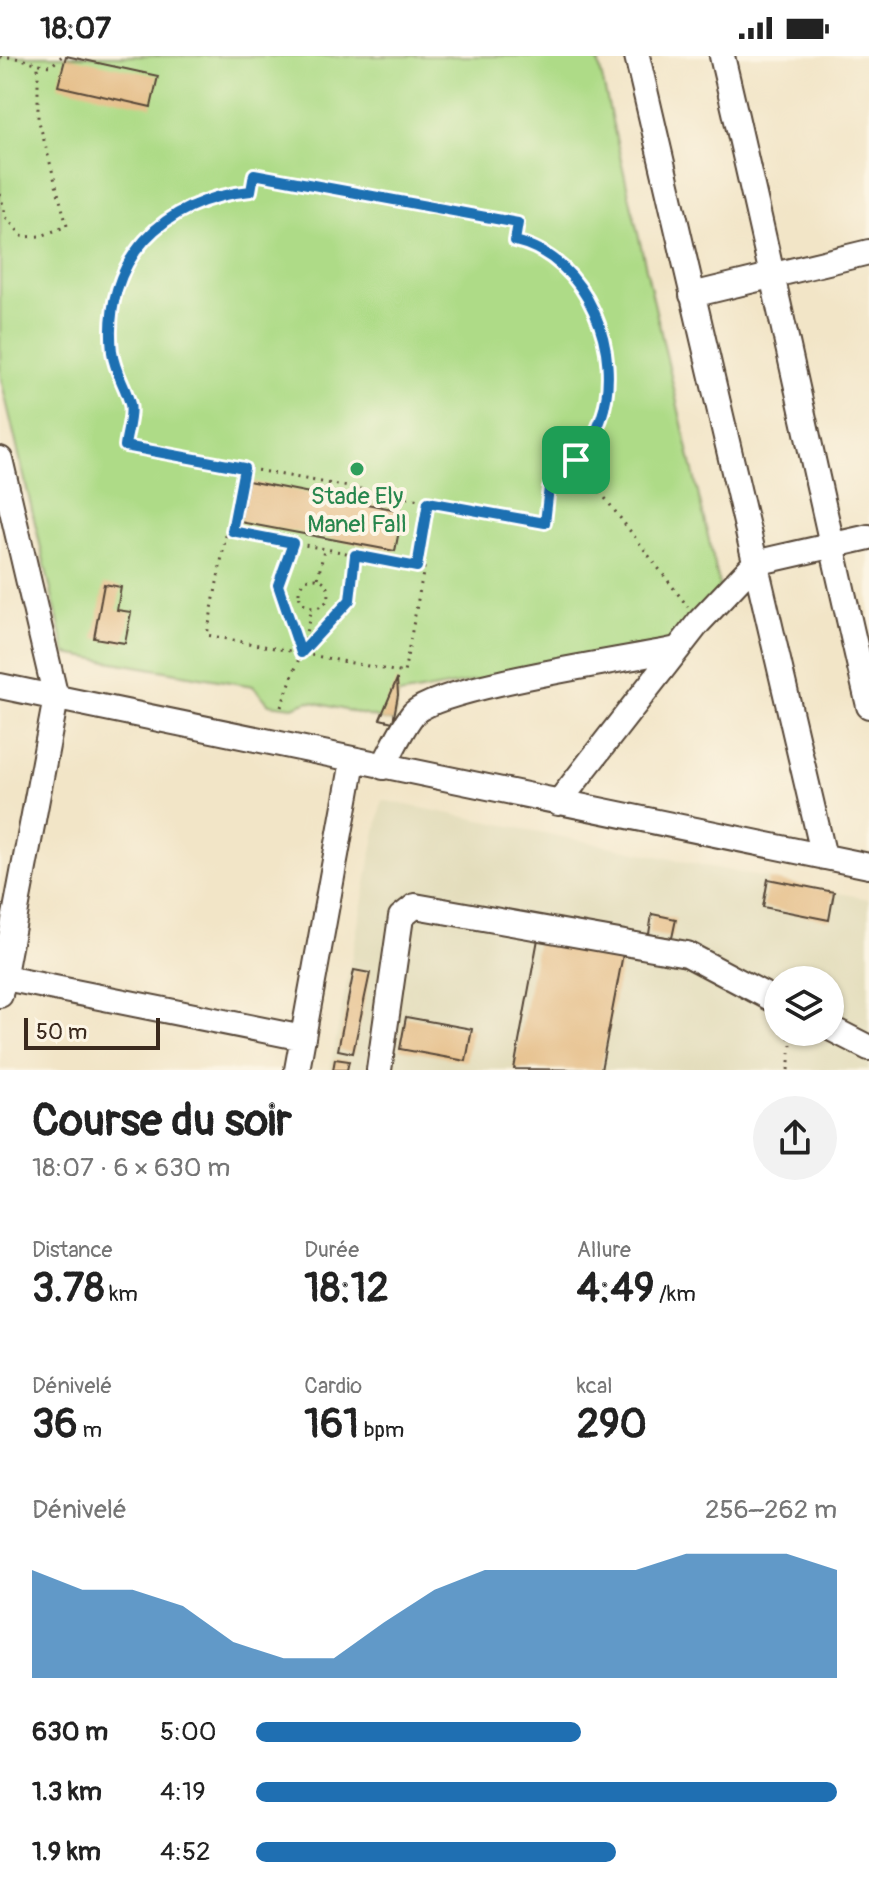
<!DOCTYPE html>
<html lang="fr">
<meta charset="utf-8">
<style>
body{margin:0;font-family:Pangolin,sans-serif;background:#f2f2f2;color:#222;height:100vh;display:flex;flex-direction:column;font-size:30px;white-space:nowrap}
*{box-sizing:border-box;margin:0}
p{font-size:26px;color:#767676}
.icon{flex:none;width:44px;height:44px;fill:none;stroke:currentColor;stroke-width:2;stroke-linecap:round;stroke-linejoin:round}
.map{position:relative;height:1014px;overflow:hidden}
.panel{display:flex;flex-direction:column;background:#fff;flex:1}
.panel>*{flex:none}
.tools{position:absolute;left:764px;top:910px;display:grid;gap:16px}
.tools a{display:grid;place-items:center;width:80px;height:80px;border-radius:50%;background:#fff;box-shadow:0 2px 6px #0004;font-size:40px}
.scale{position:absolute;left:24px;bottom:20px;width:136px;box-sizing:border-box;padding-left:8px;border:4px solid #3b2a1e;border-top:0;font-size:22px;line-height:28px;white-space:nowrap;color:#3b2a1e;-webkit-text-stroke:6px #fcf5e5;paint-order:stroke}
.pin{position:absolute;display:grid;place-items:center;width:68px;height:68px;color:#fff;margin:-34px;border-radius:16px;box-shadow:0 4px 12px #0006}
.round{display:grid;place-items:center;flex:none;width:84px;height:84px;border-radius:42px;background:#f2f2f2}
.overview{display:flex;align-items:center;justify-content:space-between;height:136px;padding:0 32px}
h1{font-size:44px;font-weight:800;line-height:60px}
.figures{display:grid;grid-template-columns:repeat(3,1fr);gap:12px;height:136px;padding:8px 32px}
.figures div{display:grid;align-content:center}
.figures b{font-size:40px;font-weight:800}
.figures small{font-size:22px;font-weight:400}
.figures p{font-size:22px}
.chart{height:224px;padding:16px 32px}
.chart p{display:flex;justify-content:space-between}
.chart svg{width:100%;height:144px;margin-top:8px;fill:#1f6fb2;opacity:.7}
ul{padding:0 32px;list-style:none;font-size:26px}
li{display:grid;grid-template-columns:128px 96px 1fr;align-items:center;height:60px}
li i{height:20px;border-radius:10px;background:#1f6fb2}
.status{display:flex;justify-content:space-between;align-items:center;height:56px;padding:0 40px;background:#fff;direction:ltr}
.status svg{height:22px;fill:currentColor}
.map>svg:first-child{display:block}
.built{fill:#e2dcba;fill-rule:evenodd}
.green{fill:#aedb87;stroke:#748252;stroke-width:2}
.building{fill:#e4bb84}
.lines{fill:none;stroke-linecap:round;stroke-linejoin:round}
.minor-casing{stroke:#564637;stroke-width:28}
.path{stroke:#564637;stroke-width:3;stroke-dasharray:2 6;stroke-linecap:butt}
.minor{stroke:#fff;stroke-width:24}
.route-casing{stroke:#fff;stroke-width:16}
.route{stroke:#1f6fb2;stroke-width:10}
.leisure-dot{fill:#2e9e5b;stroke:#fcf5e5;stroke-width:3}
.labels{text-anchor:middle;dominant-baseline:central;stroke-width:8;stroke-linejoin:round;paint-order:stroke}
.leisure-label{font-size:24px;fill:#27864d;stroke:#fcf5e5}
</style>
<div class="status"><b>18:07</b><svg viewBox="0 0 49 12"><path d="M0 12V9h3v3zM5 12V6h3v6zM10 12V3h3v9zM15 12V0h3v12zM26 1h20v11H26zM47 4h2v5h-2z"/></svg></div>
<div class="map">
<svg width="869" height="1014" viewBox="0 0 869 1014">
<rect width="100%" height="100%" fill="#fcf5e5"/>
<filter id="ink" filterUnits="userSpaceOnUse"><feTurbulence type="fractalNoise" baseFrequency=".0125" numOctaves="2"/><feDisplacementMap in="SourceGraphic" scale="16" xChannelSelector="R" yChannelSelector="G"/><feConvolveMatrix kernelMatrix="1 2 1 2 8 2 1 2 1" color-interpolation-filters="sRGB"/></filter>
<filter id="wash" filterUnits="userSpaceOnUse"><feTurbulence type="fractalNoise" baseFrequency=".006" numOctaves="4" result="noise"/><feDisplacementMap in="SourceGraphic" scale="32" xChannelSelector="R" yChannelSelector="G"/><feGaussianBlur stdDeviation="1.8" result="paint"/><feColorMatrix in="noise" values="0 0 0 0 0 0 0 0 0 0 0 0 0 0 0 0 0 1.4 0 .05"/><feComposite in="paint" operator="in"/></filter>
<g filter="url(#wash)">
<rect width="100%" height="100%" fill="#f2e5c7"/>
<path class="built" d="M382,744L869,843V1014H330ZM778,924H830V976H778Z"/>
<path class="green" d="M0,0H597L720,532L667,591L398,639L393,666L309,645L293,651L269,648L253,630L66,598L0,319Z"/>
<g id="blocks">
<path class="building" d="M66,0L158,20L151,51L58,30Z
M248,425L403,455L395,495L240,466Z
M104,528L121,531L117,554L131,556L125,587L94,582Z
M397,623L398,639L393,666L380,663Z
M768,823L834,836L829,864L763,851Z
M652,858L676,863L672,882L649,878Z
M538,883L623,898L601,1014L514,1013Z
M354,914L370,917L353,997L338,994Z
M406,961L472,973L466,1005L400,993Z
M335,1003L349,1005L347,1014H333Z"/>
</g>
</g>
<g filter="url(#ink)">
<use href="#blocks" fill-opacity="0" stroke="#564637" stroke-width="2"/>
<g class="lines">
<g class="minor-casing">
<path id="minor" d="M637,0L824,801
M722,0C773,216 818,433 869,650
M692,239L869,196
M0,403L56,642L0,939
M0,630L869,810
M383,711C391,696 403,669 414,657C442,630 630,603 678,593
M558,747L699,566L755,507L869,481
M0,921L303,982
M830,972L869,992
M297,1014L353,705
M379,1014L401,861L415,850L687,898L778,946"/>
</g>
<path class="path" d="M0,1C19,0 33,8 51,10L62,0
M254,118L518,167L515,185C587,203 625,296 601,363C592,390 570,413 549,431L545,467L125,390C127,379 134,359 130,348C125,329 115,317 112,296C102,203 163,144 251,135Z
M0,138L6,161L23,181L41,180L67,170L38,62V8
M576,404L688,551
M227,474L424,512L404,617L207,579Z
M232,475L244,412
M293,487L278,529L301,597L350,544L355,499
M417,511L427,447
M299 537a15 15 0 1 1 30 0a15 15 0 1 1-30 0Z
M318,522L324,494
M281,651L301,597L312,552
M788,1014L791,989L788,976"/>
<use href="#minor" class="minor"/>
</g>
</g>
<g class="lines" filter="url(#ink)">
<g class="route-casing">
<path id="route" d="M254,118L518,167L515,185C588,202 624,297 601,363C592,390 570,413 549,431L545,467L428,446L417,511L355,499L350,544L301,597L278,529L293,487L232,475L244,412L125,390C126,379 133,359 130,348C125,329 115,317 112,296C102,204 163,143 251,135Z"/>
</g>
<use href="#route" class="route"/>
</g>
<circle class="leisure-dot" cx="357" cy="413" r="8"/>
<g class="labels">
<g class="leisure-label">
<text x="357" y="440">Stade Ely<tspan x="357" dy="28">Manel Fall</tspan></text>
</g>
</g>
</svg>
<div class="tools">
<a><svg class="icon" aria-label="layers" viewBox="0 0 24 24"><path d="M12 4l9 5-9 5-9-5zM3 14l9 5 9-5"/></svg></a>
</div>
<div class="scale">50 m</div>
<div class="pin" style="left:576px;top:404px;background:#1e9e55"><svg class="icon" aria-label="arrive" viewBox="0 0 24 24"><path d="M6 21V4h12l-3 4 3 4H6"/></svg></div>
</div>
<section class="panel">
<div class="overview"><div><h1>Course du soir</h1><p>18:07 · 6 × 630 m</p></div><a class="round"><svg class="icon" aria-label="share" viewBox="0 0 24 24"><path d="M12 15V3M7 8l5-5 5 5M5 13v7h14v-7"/></svg></a></div>
<div class="figures">
<div><p>Distance</p><b>3.78<small> km</small></b></div>
<div><p>Durée</p><b>18:12</b></div>
<div><p>Allure</p><b>4:49<small> /km</small></b></div>
</div>
<div class="figures">
<div><p>Dénivelé</p><b>36<small> m</small></b></div>
<div><p>Cardio</p><b>161<small> bpm</small></b></div>
<div><p>kcal</p><b>290</b></div>
</div>
<div class="chart"><p><span>Dénivelé</span>256–262 m</p>
<svg viewBox="0 0 160 44" preserveAspectRatio="none"><path d="M0 44V11L10 17L20 17L30 22L40 33L50 38L60 38L70 27L80 17L90 11L100 11L110 11L120 11L130 6L140 6L150 6L160 11V44z"/></svg>
</div>
<ul>
<li><b>630 m</b>5:00<i style="width:56%"></i></li>
<li><b>1.3 km</b>4:19<i style="width:100%"></i></li>
<li><b>1.9 km</b>4:52<i style="width:62%"></i></li>
</ul>
</section>
